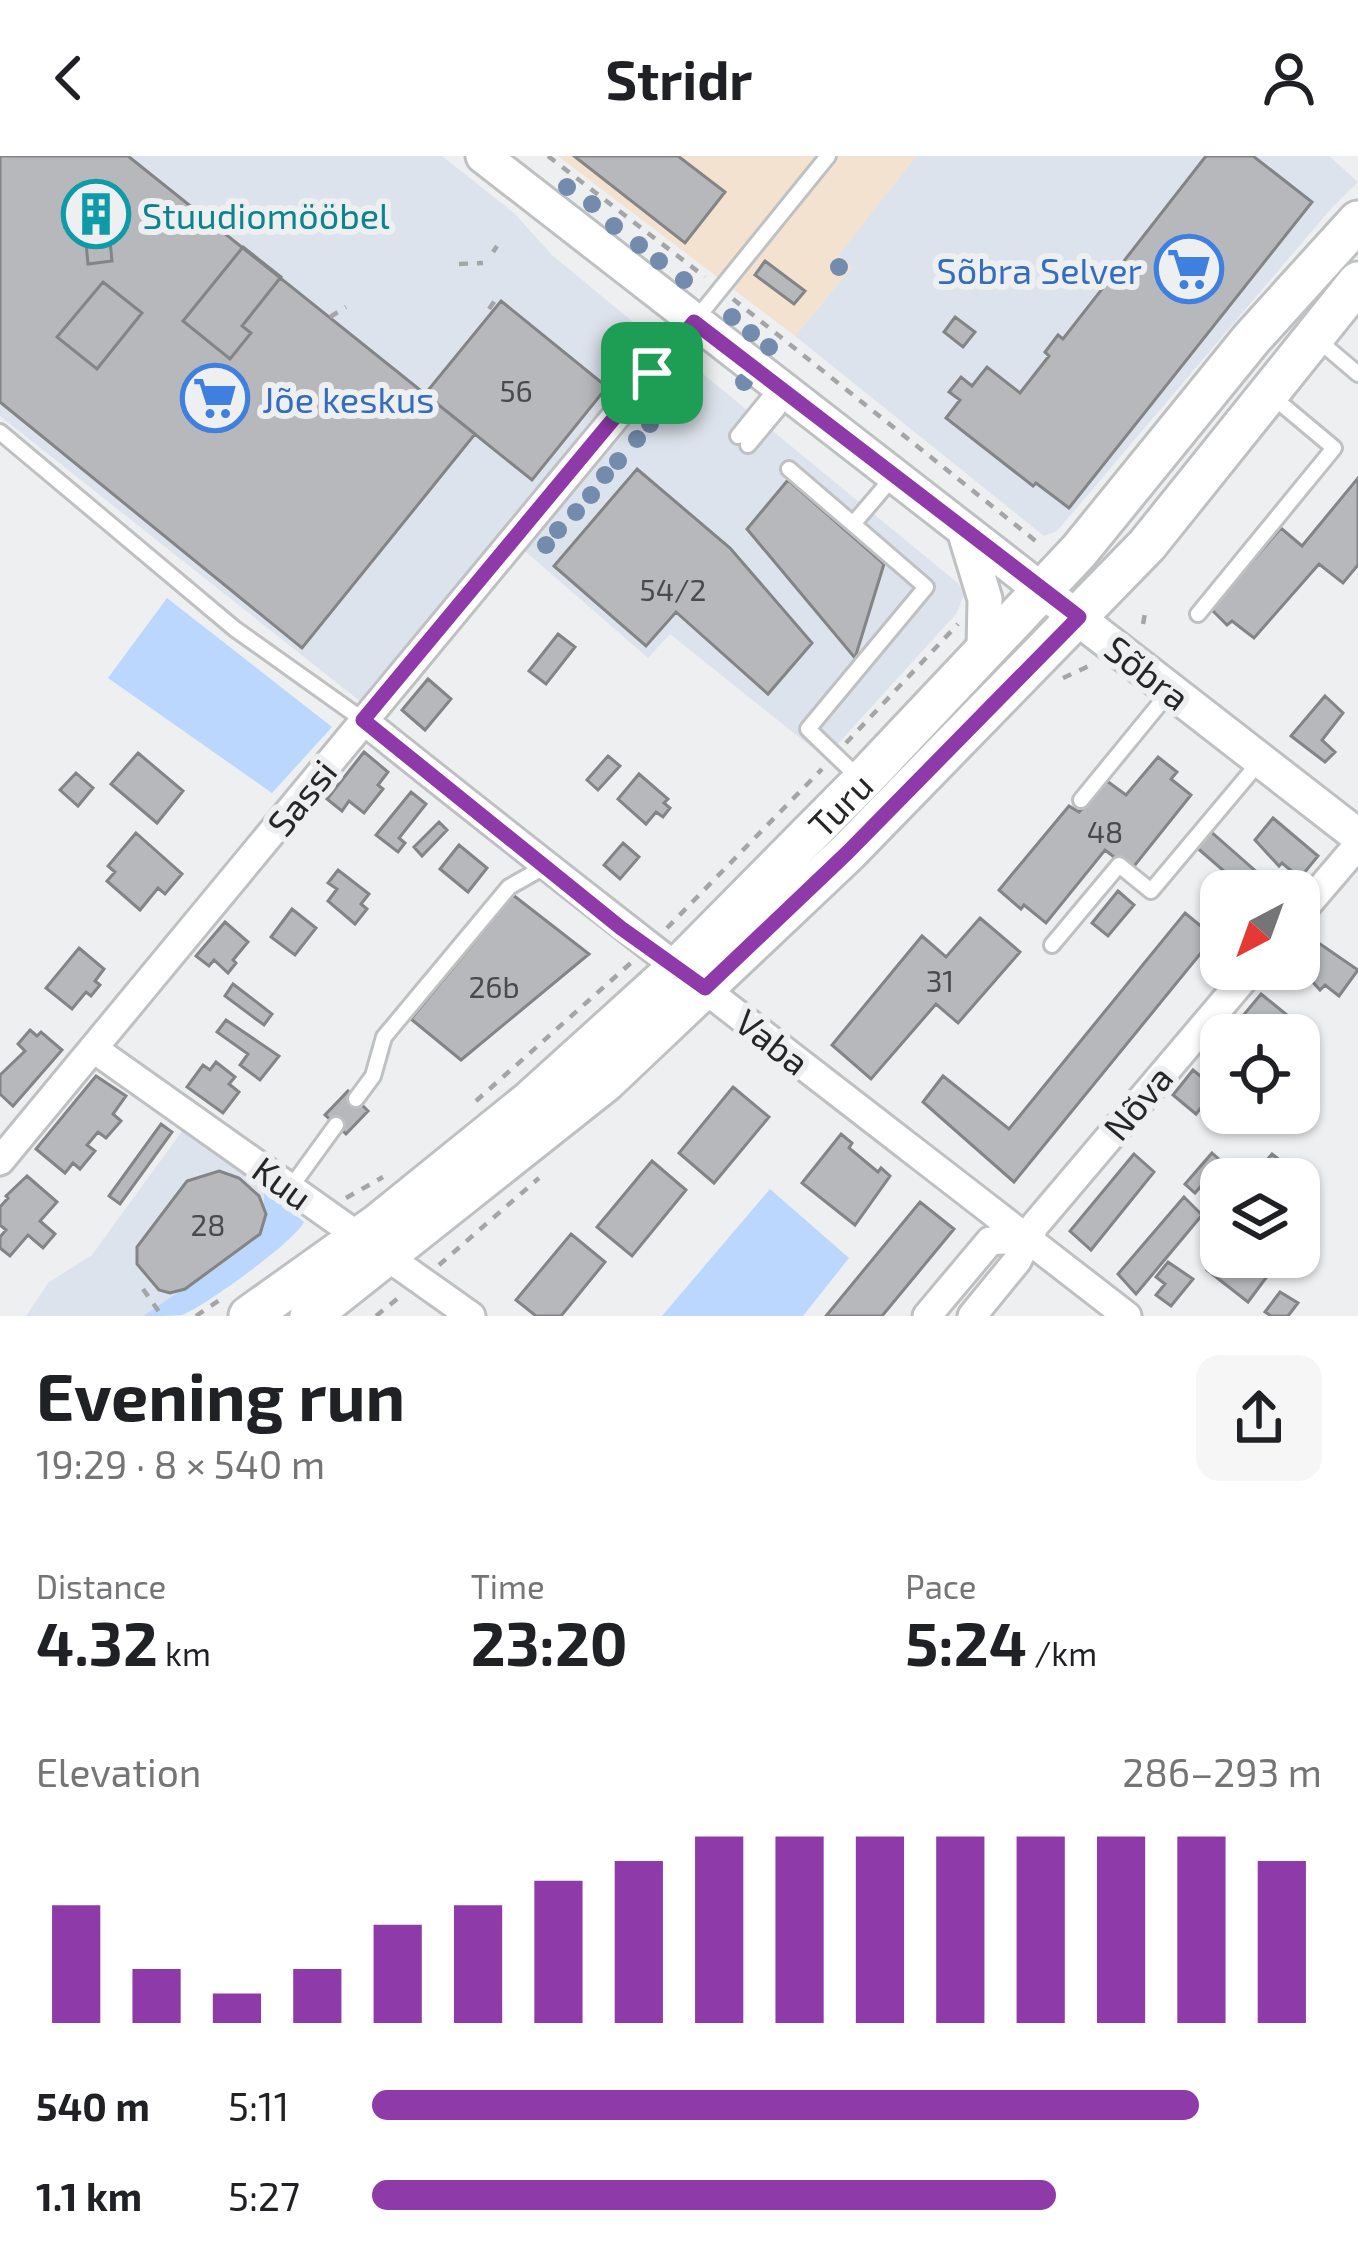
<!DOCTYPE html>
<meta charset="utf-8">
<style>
body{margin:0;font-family:"Exo 2",sans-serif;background:#f6f6f6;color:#202124;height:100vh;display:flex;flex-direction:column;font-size:45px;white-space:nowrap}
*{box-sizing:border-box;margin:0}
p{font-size:39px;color:#757577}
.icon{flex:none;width:66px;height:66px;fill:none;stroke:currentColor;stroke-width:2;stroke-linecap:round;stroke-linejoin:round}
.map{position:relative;height:1160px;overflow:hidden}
.side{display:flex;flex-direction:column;background:#fff;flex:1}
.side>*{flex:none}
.needle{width:78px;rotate:221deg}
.controls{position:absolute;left:1200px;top:714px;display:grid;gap:24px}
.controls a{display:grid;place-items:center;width:120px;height:120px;border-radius:24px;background:#fff;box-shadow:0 3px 9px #0004;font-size:60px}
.pin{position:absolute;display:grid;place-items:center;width:102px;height:102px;color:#fff;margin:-51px;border-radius:24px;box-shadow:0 6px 18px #0006}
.round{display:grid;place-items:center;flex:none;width:126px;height:126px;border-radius:24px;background:#f6f6f6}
.headline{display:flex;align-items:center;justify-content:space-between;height:204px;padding:0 36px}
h1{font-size:66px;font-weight:700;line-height:90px}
.metrics{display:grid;grid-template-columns:repeat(3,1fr);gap:18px;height:204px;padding:12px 36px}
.metrics div{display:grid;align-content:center}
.metrics b{font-size:60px;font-weight:700}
.metrics small{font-size:33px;font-weight:400}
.metrics p{font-size:33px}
.chart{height:336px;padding:24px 36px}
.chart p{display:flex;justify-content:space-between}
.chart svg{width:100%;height:216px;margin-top:12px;stroke:#8e3aa8;stroke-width:6}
ul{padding:0 36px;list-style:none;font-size:39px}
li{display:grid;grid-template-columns:192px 144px 1fr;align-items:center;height:90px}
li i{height:30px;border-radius:15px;background:#8e3aa8}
header{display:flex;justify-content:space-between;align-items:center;height:156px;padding:0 36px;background:#fff;font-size:54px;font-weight:700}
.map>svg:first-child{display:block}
.built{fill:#dde3ec}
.industrial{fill:#f3e2d0}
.green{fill:#bcd7fd}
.building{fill:#b7b8bb;stroke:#838486;stroke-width:3}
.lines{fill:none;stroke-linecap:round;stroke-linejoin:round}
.service-casing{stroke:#bfc0c2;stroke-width:20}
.minor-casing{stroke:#bfc0c2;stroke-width:33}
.tertiary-casing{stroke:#bfc0c2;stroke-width:39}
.secondary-casing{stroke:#bfc0c2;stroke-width:45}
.path{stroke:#a4a5a7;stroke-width:4.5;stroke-dasharray:9 9;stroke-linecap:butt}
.service{stroke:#fff;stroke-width:14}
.minor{stroke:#fff;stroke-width:27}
.tertiary{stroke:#fff;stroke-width:33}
.secondary{stroke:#fff;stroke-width:39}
.tree{fill:#738bac}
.route-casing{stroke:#fff;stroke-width:24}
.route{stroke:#8e3aa8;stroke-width:15}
.labels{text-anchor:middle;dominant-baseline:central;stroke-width:12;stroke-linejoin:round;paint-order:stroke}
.number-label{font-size:30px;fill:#4a4a4c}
.culture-label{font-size:36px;fill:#0d838f;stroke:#edeff1;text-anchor:start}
.shop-label{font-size:36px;fill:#366cbe;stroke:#edeff1;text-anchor:end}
.street-label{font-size:36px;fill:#262627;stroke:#edeff1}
</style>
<header><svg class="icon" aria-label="back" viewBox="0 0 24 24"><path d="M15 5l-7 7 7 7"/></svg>Stridr<svg class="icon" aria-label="person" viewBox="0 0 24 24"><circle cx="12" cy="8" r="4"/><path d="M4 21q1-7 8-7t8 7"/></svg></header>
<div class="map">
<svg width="1358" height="1160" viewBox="0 0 1358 1160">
<rect width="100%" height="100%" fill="#edeff1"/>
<path class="built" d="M0,0H442L514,57L552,99L656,185L361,546L0,260Z
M916,0H1329L1358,26L1329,55L1057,375L1044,380L795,180L852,111L838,99Z
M686,204L959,428L964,439L956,458L825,602L670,478L648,502L525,395Z
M185,971L264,1034V1063L253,1085L143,1160H26L49,1126L92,1099Z"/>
<path class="industrial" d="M558,0H916L839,99L852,111L795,180Z"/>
<path class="green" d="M167,442L332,571L272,637L108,522Z
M770,1033L849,1102L803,1160H662Z
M264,1034L304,1066C295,1085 204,1151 182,1159C171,1160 155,1160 143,1160L253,1085L264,1063Z"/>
<path class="building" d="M0,0H128L475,278L302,492L0,246Z
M574,0H678L725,36L685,87Z
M1206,0H1253L1312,46L1069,352L1036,327L1033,330L946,262L960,244L949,236L961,221L972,230L987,211L1020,237L1049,200L1045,196L1058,179L1063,183Z
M107,47L108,66L84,69L83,49Z
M108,66L110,85L86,87L84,69Z
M110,85L112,105L88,108L86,87Z
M243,91L281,121L242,170L251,177L230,203L183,165Z
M765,105L805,135L794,148L755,119Z
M103,126L142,157L97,213L57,181Z
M501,145L607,231L532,324L425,238Z
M955,161L975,176L963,191L944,176Z
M637,313L730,392L812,487L768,538L676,456L646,490L554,410Z
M1358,322V409L1343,427L1319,408L1254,482L1232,465L1227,469L1211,453L1281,372L1302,390Z
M788,324L884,408L855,502L747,373Z
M558,478L575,491L546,528L529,515Z
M428,523L451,543L425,574L402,554Z
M1325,540L1343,557L1322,584L1335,596L1325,606L1291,580Z
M364,596L388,616L378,629L383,633L364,657L349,645L342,655L327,643Z
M138,597L183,635L157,667L111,628Z
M608,600L620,610L598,634L587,624Z
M1158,601L1177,616L1171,623L1191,639L1131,714L1105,694L1046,767L1024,749L1021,753L999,734L1069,650L1079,656L1107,625L1126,639Z
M76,617L93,632L78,650L60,634Z
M639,618L668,643L664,647L670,652L663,661L656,656L646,668L618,643Z
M411,636L426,648L399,682L405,687L398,696L376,679Z
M1273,662L1318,700L1300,722L1282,707L1279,710L1255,684Z
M439,666L447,674L422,700L414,691Z
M1209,674L1260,719L1246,735L1234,725L1228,731L1218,721L1224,715L1195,690Z
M136,677L182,718L165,738L158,732L140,754L107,725L115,716L108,710Z
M623,687L639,701L620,723L604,709Z
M459,689L487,712L468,736L440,713Z
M338,714L369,738L361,748L367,753L355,768L328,745L337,733L328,727Z
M1118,735L1134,749L1108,780L1092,767Z
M513,739L589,798L461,904L411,863Z
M292,753L316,772L295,799L271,781Z
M1185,757L1214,781L1014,1026L923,946L943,920L1009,973Z
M980,762L1020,796L958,867L936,848L871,923L832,889L922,780L946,801Z
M225,766L248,786L233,804L236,807L228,817L214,804L209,810L196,800Z
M1307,779L1358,814L1339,840L1325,829L1320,834L1299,811V790Z
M79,792L104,813L95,825L100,829L91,840L86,836L72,853L46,832Z
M233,828L272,858L264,869L225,840Z
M1261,838L1303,872L1297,879H1227Z
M226,864L279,900L260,924L240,909L248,898L217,876Z
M30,874L37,880L41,876L62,894L13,950L0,938V919L25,895L18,888Z
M216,906L235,921L229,928L239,936L223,957L187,931L203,909L210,914Z
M1193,914L1216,933L1196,958L1173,939Z
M96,920L126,940L113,958L121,965L106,982L98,976L87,989L95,995L80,1013L73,1007L65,1017L36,993Z
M733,931L769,961L714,1027L679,997Z
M348,935L368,955L346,978L325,959Z
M161,968L172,976L120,1048L109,1040Z
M841,978L852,987L849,992L878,1016L881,1012L890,1020L855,1069L802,1027Z
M1212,997L1222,1006L1195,1037L1185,1028Z
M1134,998L1154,1016L1091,1094L1070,1075Z
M1272,998L1295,1016L1289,1023H1259L1254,1019Z
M652,1005L686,1034L632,1100L597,1071Z
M219,1015L239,1022L259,1040L266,1058L260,1078L185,1133L170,1137L159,1134L137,1108V1091L187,1025Z
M27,1020L57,1046L40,1065L55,1078L43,1092L28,1079L10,1100L0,1092V1081L6,1074L0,1069V1051L8,1042L6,1040Z
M1184,1041L1202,1059L1136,1138L1118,1118Z
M920,1046L954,1073L882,1160H826Z
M571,1078L605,1106L561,1160H536L516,1144Z
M1221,1096V1101H1253L1271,1115L1248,1146L1207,1114Z
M1168,1106L1193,1123L1171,1150L1156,1139L1165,1128L1156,1121Z
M1280,1136L1298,1147L1288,1160H1271L1265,1156Z"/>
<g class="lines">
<g class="service-casing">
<path id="service" d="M697,162L828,0
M1318,184L1358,218
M0,276L235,473L363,564
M738,280L768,243L781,233
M748,289L778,253L781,233
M789,313L853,368
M1198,458L1334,292L1273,241
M859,622L808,573L926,431L853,368L894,320
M1081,644L1171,534
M1052,789L1119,709L1151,735L1261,604
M356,943L373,920L384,881L509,731L546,710
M291,1031L336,969"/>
</g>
<g class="minor-casing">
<path id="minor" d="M363,564C615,766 872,962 1127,1160
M1299,758L1358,689
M94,893L471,1160
M0,1005L694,166
M927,1160L990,1085L1026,1082
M972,1160L1017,1105L1035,1069L1252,813"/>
</g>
<g class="tertiary-casing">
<path id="tertiary" d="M483,0L1358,680
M964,374L985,443L984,495"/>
</g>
<g class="secondary-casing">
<g id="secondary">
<path id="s1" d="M249,1160L378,1068L530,945L678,811L862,625L1079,395L1252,182L1358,65"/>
<path d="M310,1160L605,926L848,696L1147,389L1358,126"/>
</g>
</g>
<path class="path" d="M548,0L705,121
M493,96L497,90
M459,108L483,107
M733,143L1042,390
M489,153L496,143
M330,161L346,151
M1143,468L1146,452
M1063,522L1091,509
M846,587L958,468
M667,772L822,613
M476,945L633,805
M346,1042L383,1021
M439,1109L539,1022
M143,1133L162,1160
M196,1160L221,1143
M376,1160L402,1139"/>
<use href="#service" class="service"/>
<use href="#minor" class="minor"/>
<use href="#tertiary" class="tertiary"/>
<use href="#secondary" class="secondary"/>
</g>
<g class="tree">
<circle cx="567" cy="31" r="9"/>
<circle cx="592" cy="48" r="9"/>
<circle cx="614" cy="70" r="9"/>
<circle cx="639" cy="89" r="9"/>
<circle cx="659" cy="105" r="9"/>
<circle cx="839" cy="111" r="9"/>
<circle cx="684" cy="124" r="9"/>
<circle cx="732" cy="161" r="9"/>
<circle cx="751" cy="177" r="9"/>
<circle cx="769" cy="191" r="9"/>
<circle cx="744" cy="226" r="9"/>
<circle cx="676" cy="237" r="9"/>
<circle cx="664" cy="251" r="9"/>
<circle cx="650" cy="268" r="9"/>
<circle cx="637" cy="283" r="9"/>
<circle cx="618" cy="305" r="9"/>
<circle cx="605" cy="319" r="9"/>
<circle cx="591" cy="339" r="9"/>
<circle cx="576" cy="356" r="9"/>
<circle cx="558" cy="374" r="9"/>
<circle cx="546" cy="389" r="9"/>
</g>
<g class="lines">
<g class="route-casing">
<path id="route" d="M694,166L1079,461L848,696L705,832L621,772L363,564Z"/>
</g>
<use href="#route" class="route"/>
</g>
<defs>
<g id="building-ring" transform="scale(3.45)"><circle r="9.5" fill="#edeff1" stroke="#0f9aa8" stroke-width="1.5"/><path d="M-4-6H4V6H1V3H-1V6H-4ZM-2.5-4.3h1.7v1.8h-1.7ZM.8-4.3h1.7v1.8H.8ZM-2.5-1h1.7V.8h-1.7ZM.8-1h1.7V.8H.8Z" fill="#0f9aa8"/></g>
<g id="supermarket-ring" transform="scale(3.45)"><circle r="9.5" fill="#edeff1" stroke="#3f7fe0" stroke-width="1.5"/><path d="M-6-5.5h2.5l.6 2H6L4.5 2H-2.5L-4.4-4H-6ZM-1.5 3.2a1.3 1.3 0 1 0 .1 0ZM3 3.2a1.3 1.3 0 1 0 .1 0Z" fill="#3f7fe0"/></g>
</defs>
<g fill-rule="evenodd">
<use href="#building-ring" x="96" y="58"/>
<use href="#supermarket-ring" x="1189" y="113"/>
<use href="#supermarket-ring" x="215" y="242"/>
</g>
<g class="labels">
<g class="number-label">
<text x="516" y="234">56</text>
<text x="673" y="433">54/2</text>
<text x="1105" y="675">48</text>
<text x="940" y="824">31</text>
<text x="494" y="830">26b</text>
<text x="208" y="1068">28</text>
</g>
<g class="culture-label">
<text x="142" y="58">Stuudiomööbel</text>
</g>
<g class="shop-label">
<text x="1142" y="113">Sõbra Selver</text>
<text x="262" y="242" text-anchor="start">Jõe keskus</text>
</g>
<g class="street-label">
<text transform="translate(1148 516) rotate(38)">Sõbra</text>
<text transform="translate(301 641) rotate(-51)">Sassi</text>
<text stroke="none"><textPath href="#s1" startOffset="783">Turu</textPath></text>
<text transform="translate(773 885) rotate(38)">Vaba</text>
<text transform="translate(1137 946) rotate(-50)">Nõva</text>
<text transform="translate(283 1026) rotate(36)">Kuu</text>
</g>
</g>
</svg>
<div class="controls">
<a><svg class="needle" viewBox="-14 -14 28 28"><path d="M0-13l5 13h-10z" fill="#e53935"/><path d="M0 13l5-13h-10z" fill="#757577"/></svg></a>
<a><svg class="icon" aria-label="locate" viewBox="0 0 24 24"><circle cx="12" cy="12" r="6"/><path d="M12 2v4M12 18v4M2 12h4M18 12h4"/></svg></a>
<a><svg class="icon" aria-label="layers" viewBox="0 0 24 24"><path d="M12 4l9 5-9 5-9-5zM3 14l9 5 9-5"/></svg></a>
</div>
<div class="pin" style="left:652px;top:217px;background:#1e9e55"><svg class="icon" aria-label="arrive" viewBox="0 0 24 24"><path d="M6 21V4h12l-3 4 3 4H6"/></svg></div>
</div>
<section class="side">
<div class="headline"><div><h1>Evening run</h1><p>19:29 · 8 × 540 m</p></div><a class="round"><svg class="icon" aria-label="share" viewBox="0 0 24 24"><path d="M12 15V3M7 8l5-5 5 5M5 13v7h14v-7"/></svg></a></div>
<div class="metrics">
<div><p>Distance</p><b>4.32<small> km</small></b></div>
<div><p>Time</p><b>23:20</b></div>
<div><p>Pace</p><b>5:24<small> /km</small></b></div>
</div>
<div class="chart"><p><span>Elevation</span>286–293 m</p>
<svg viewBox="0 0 160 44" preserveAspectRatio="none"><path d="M5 44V20M15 44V33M25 44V38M35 44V33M45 44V24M55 44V20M65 44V15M75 44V11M85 44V6M95 44V6M105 44V6M115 44V6M125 44V6M135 44V6M145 44V6M155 44V11"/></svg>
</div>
<ul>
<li><b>540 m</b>5:11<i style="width:87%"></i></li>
<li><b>1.1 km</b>5:27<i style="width:72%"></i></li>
</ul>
</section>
